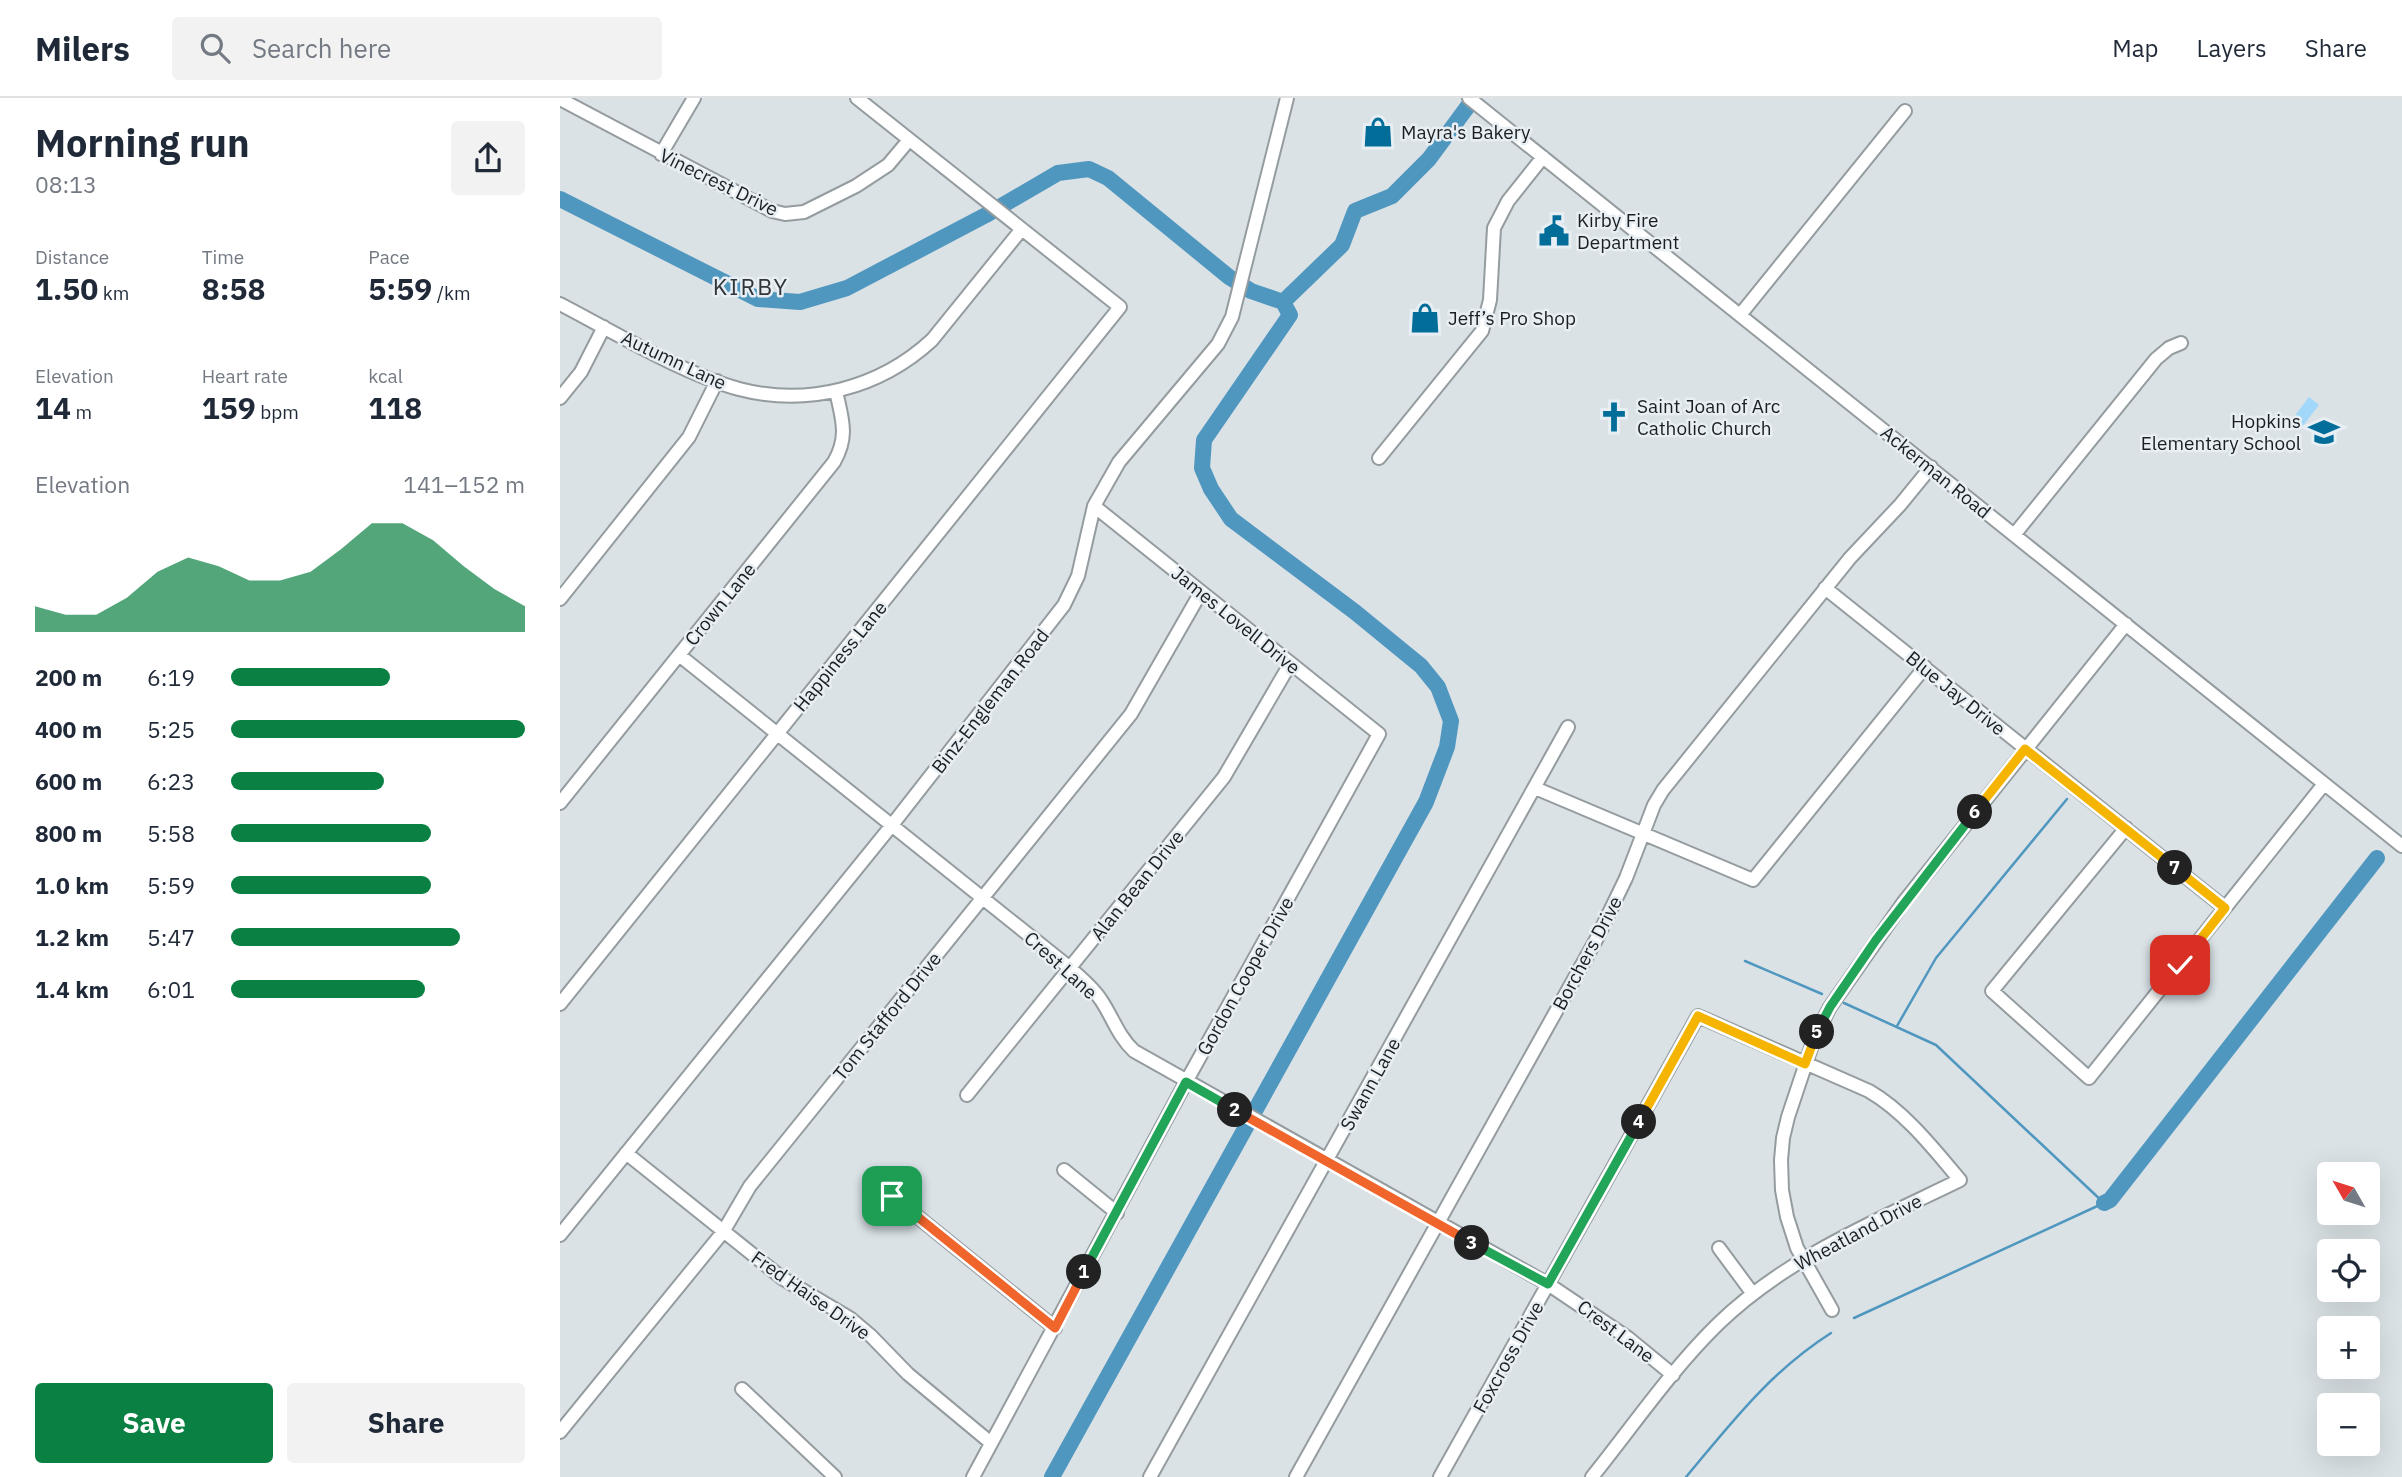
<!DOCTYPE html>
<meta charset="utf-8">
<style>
body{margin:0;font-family:"IBM Plex Sans",sans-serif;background:#f2f2f3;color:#1f2937;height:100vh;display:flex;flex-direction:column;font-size:26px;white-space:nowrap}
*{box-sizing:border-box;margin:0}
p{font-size:23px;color:#747a83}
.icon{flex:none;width:38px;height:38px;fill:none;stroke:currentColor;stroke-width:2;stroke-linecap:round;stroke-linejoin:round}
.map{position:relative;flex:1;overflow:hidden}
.panel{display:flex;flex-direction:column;background:#fff;width:560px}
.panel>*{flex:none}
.needle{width:46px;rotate:309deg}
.fabs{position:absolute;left:1757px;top:1064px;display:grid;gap:14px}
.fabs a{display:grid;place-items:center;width:63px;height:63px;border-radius:7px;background:#fff;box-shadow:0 7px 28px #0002;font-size:35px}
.pin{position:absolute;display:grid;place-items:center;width:60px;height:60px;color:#fff;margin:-30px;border-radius:14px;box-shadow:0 4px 10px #0006}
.km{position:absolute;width:35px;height:35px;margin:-18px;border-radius:50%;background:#222;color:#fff;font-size:19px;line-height:35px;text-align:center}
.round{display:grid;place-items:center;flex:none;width:74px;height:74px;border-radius:7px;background:#f2f2f3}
.overview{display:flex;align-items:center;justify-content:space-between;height:119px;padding:0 35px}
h1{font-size:38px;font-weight:700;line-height:52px}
.metrics{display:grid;grid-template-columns:repeat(3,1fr);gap:10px;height:119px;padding:7px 35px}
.metrics div{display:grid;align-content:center}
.metrics b{font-size:30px;font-weight:700}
.metrics small{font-size:19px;font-weight:400}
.metrics p{font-size:19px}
.chart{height:196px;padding:14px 35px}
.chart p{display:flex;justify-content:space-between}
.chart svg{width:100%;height:126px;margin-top:7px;fill:#0b8043;opacity:.7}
.button{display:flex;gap:14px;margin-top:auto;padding:14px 35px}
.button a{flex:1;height:80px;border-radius:7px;background:#0b8043;color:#fff;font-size:28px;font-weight:700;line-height:80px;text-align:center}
.button a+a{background:#f2f2f3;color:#1f2937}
ul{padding:0 35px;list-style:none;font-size:23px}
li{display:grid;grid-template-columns:112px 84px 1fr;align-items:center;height:52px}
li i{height:18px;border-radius:9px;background:#0b8043}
header{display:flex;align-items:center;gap:42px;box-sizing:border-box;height:98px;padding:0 35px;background:#fff;border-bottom:2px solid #e0e1e3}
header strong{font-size:33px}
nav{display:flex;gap:38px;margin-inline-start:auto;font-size:24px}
.search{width:490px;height:63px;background:#f2f2f3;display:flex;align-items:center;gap:18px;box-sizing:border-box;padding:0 24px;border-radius:7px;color:#747a83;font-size:26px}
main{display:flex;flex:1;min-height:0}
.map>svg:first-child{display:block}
.green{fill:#a1d8fa}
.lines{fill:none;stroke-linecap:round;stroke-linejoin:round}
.stream{stroke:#5097bf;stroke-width:2.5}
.river{stroke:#5097bf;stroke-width:16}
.minor-casing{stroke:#949ca0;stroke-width:16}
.minor{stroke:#fff;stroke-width:12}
.split-1-casing{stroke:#fff;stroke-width:14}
.split-2-casing{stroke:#fff;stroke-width:14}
.split-3-casing{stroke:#fff;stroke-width:14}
.split-4-casing{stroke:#fff;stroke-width:14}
.split-5-casing{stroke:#fff;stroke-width:14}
.split-6-casing{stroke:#fff;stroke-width:14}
.split-7-casing{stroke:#fff;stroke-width:14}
.split-8-casing{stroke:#fff;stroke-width:14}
.split-1{stroke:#f0652b;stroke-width:9}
.split-2{stroke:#22a559;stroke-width:9}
.split-3{stroke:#f0652b;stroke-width:9}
.split-4{stroke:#22a559;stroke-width:9}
.split-5{stroke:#f5b400;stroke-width:9}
.split-6{stroke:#22a559;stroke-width:9}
.split-7{stroke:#f5b400;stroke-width:9}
.split-8{stroke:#f5b400;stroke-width:9}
.labels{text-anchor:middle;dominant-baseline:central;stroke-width:5;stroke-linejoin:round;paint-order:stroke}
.poi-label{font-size:19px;fill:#1c1f21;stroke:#e7eff4;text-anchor:start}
.street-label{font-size:19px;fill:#1c1f21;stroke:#e7eff4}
.quarter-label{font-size:23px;letter-spacing:2px;fill:#31363a;stroke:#e7eff4}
</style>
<header>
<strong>Milers</strong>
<div class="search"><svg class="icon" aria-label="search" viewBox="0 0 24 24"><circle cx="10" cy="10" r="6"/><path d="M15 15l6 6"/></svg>Search here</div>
<nav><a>Map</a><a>Layers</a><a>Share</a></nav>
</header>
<main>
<section class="panel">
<div class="overview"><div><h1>Morning run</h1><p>08:13</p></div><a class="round"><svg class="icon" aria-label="share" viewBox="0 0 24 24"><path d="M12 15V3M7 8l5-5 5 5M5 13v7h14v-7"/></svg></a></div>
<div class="metrics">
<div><p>Distance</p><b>1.50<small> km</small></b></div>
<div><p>Time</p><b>8:58</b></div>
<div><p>Pace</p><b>5:59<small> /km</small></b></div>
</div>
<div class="metrics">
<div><p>Elevation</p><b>14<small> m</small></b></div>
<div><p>Heart rate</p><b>159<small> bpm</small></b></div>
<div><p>kcal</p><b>118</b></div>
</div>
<div class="chart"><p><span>Elevation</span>141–152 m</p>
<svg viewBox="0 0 160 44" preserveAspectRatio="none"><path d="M0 44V35L10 38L20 38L30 32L40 23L50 18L60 21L70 26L80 26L90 23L100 15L110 6L120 6L130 12L140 21L150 29L160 35V44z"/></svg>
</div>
<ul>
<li><b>200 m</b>6:19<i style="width:54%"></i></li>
<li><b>400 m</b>5:25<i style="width:100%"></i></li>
<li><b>600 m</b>6:23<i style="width:52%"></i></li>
<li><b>800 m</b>5:58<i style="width:68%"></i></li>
<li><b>1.0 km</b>5:59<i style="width:68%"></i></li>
<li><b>1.2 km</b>5:47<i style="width:78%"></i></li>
<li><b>1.4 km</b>6:01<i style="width:66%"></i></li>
</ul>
<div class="button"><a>Save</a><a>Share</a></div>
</section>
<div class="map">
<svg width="1842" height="1379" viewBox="0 0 1842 1379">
<rect width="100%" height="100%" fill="#dae2e6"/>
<path class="green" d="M1749,299L1759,307L1742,329L1733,320Z"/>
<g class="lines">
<path class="stream" d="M1185,863L1262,896
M1284,905L1376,947L1544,1105L1294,1220
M1337,928L1376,860L1507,701
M1126,1379C1172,1324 1210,1274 1271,1235"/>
<path class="river" d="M0,101L198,201L240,204L287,190L426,117L498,75L529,71L548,80L669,179L691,193L723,204L782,147L795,113L832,98L869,61L914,0
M1544,1105L1550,1102L1817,760
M492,1379L866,704L887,649L891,623L878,589L861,568L795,514L671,421L651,391L642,370L644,342L730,217L723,204"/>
<g class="minor-casing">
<path id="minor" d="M909,0L1842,748
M0,1L212,113L225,116L244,114L296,88L328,67L349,42
M101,56L134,0
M0,206C54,234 121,275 179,291C248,309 320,290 372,242L461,132
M1180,217L1345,13
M0,300L21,274L44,229
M819,360L922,233L930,202L934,130L948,103L983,59
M1454,437L1596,261L1609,250L1621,245
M1265,490L1665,810
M0,501L129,339L157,283
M119,557L510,870C521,880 533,889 541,902C553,920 558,938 574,953L988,1186L1068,1240L1113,1277
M975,690L1193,782L1365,569
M0,705L274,364C289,338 282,321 276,293
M1566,730L1432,893L1529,980L1764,686
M0,906L560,209L297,0
M407,997L664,679L730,566
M66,1055L222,1180L291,1221L310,1237L348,1276L431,1345
M504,1072L557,1115
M332,1098L495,1230
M0,1137L332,727L504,507L518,478L534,408L559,364L658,246L672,219L727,0
M1159,1150L1193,1196
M1272,1212L1237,1150L1227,1119L1222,1092L1221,1062L1223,1040L1228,1019L1255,938L1270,909L1343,805L1566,526
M182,1291L275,1379
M0,1334L163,1134L190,1088L571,616L641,494
M413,1379L626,984L819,636L534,408
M590,1379L1008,629
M736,1379L1037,840L1066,780L1094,707L1103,692L1290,460L1340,407L1371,369
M880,1379L1138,918L1309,993C1345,1014 1373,1050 1400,1082C1316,1123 1226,1160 1158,1226C1111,1272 1073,1328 1032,1379"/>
</g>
<use href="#minor" class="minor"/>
</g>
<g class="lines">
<g class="split-1-casing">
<path id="split-1" d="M332,1098L495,1230L524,1174"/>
</g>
<g class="split-2-casing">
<path id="split-2" d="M524,1174L626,984L675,1012"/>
</g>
<g class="split-3-casing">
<path id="split-3" d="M675,1012L912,1145"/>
</g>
<g class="split-4-casing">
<path id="split-4" d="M912,1145L988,1186L1079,1024"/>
</g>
<g class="split-5-casing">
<path id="split-5" d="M1079,1024L1138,918L1245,966L1257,934"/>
</g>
<g class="split-6-casing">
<path id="split-6" d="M1257,934L1270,909L1316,842L1415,714"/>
</g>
<g class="split-7-casing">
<path id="split-7" d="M1415,714L1465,651L1615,770"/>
</g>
<g class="split-8-casing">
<path id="split-8" d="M1615,770L1665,810L1620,867"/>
</g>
<use href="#split-1" class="split-1"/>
<use href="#split-2" class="split-2"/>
<use href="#split-3" class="split-3"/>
<use href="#split-4" class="split-4"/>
<use href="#split-5" class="split-5"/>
<use href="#split-6" class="split-6"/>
<use href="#split-7" class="split-7"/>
<use href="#split-8" class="split-8"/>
</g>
<defs>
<g id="shop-bare" transform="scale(2.415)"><path d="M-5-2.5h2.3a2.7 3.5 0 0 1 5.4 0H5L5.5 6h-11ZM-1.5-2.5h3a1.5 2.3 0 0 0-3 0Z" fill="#036d9a" stroke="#e7eff4" stroke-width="2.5" paint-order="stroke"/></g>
<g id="civic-bare" transform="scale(2.415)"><path d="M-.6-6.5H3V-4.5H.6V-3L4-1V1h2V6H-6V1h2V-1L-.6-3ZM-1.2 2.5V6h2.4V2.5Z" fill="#036d9a" stroke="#e7eff4" stroke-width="2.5" paint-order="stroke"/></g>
<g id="church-bare" transform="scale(2.415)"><path d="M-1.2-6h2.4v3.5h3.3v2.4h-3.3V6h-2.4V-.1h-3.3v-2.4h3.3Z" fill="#036d9a" stroke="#e7eff4" stroke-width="2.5" paint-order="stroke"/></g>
<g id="school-bare" transform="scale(2.415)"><path d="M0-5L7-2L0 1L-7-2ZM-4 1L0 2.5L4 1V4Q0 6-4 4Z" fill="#036d9a" stroke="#e7eff4" stroke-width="2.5" paint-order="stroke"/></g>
</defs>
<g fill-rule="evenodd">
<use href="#shop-bare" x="818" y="34"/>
<use href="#civic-bare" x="994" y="133"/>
<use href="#shop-bare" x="865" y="220"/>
<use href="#church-bare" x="1054" y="319"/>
<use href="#school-bare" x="1764" y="334"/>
</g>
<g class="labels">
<g class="poi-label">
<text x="841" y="34">Mayra's Bakery</text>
<text x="1017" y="122">Kirby Fire<tspan x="1017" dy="22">Department</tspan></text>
<text x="888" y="220">Jeff’s Pro Shop</text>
<text x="1077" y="308">Saint Joan of Arc<tspan x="1077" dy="22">Catholic Church</tspan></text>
<text x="1741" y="323" text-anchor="end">Hopkins<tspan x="1741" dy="22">Elementary School</tspan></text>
</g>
<g class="street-label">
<text transform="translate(159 84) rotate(26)">Vinecrest Drive</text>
<text transform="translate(114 262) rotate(25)">Autumn Lane</text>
<text transform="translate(1376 374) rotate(39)">Ackerman Road</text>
<text transform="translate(160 506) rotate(-51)">Crown Lane</text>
<text transform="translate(676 522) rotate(39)">James Lovell Drive</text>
<text transform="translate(280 558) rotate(-51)">Happiness Lane</text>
<text transform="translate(1396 595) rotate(39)">Blue Jay Drive</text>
<text transform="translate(430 603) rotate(-52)">Binz-Engleman Road</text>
<text transform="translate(577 787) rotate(-51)">Alan Bean Drive</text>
<text transform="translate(1027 855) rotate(-62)">Borchers Drive</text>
<text transform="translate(501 867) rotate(42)">Crest Lane</text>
<text transform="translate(685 878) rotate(-61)">Gordon Cooper Drive</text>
<text transform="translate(327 918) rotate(-51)">Tom Stafford Drive</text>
<text transform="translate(810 986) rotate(-61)">Swann Lane</text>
<text transform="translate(1298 1134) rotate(-28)">Wheatland Drive</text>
<text transform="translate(251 1197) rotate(35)">Fred Haise Drive</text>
<text transform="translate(1056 1233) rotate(37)">Crest Lane</text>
<text transform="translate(948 1259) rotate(-61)">Foxcross Drive</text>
</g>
<g class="quarter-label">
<text x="191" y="188">KIRBY</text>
</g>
</g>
</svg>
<div class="fabs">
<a><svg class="needle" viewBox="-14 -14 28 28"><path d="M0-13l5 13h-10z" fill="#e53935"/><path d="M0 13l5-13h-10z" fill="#747a83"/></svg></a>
<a><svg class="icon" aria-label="locate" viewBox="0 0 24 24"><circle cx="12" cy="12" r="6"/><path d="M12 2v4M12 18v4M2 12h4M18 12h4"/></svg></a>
<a>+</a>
<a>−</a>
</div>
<div class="pin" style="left:332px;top:1098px;background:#1e9e55"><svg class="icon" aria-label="arrive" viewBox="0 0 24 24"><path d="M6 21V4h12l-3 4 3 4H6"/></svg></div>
<div class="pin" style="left:1620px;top:867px;background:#d93025"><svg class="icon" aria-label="check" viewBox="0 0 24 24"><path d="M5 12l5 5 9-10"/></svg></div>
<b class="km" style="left:524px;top:1174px">1</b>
<b class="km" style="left:675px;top:1012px">2</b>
<b class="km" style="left:912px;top:1145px">3</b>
<b class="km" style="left:1079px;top:1024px">4</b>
<b class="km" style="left:1257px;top:934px">5</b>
<b class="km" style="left:1415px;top:714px">6</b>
<b class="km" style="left:1615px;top:770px">7</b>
</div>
</main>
